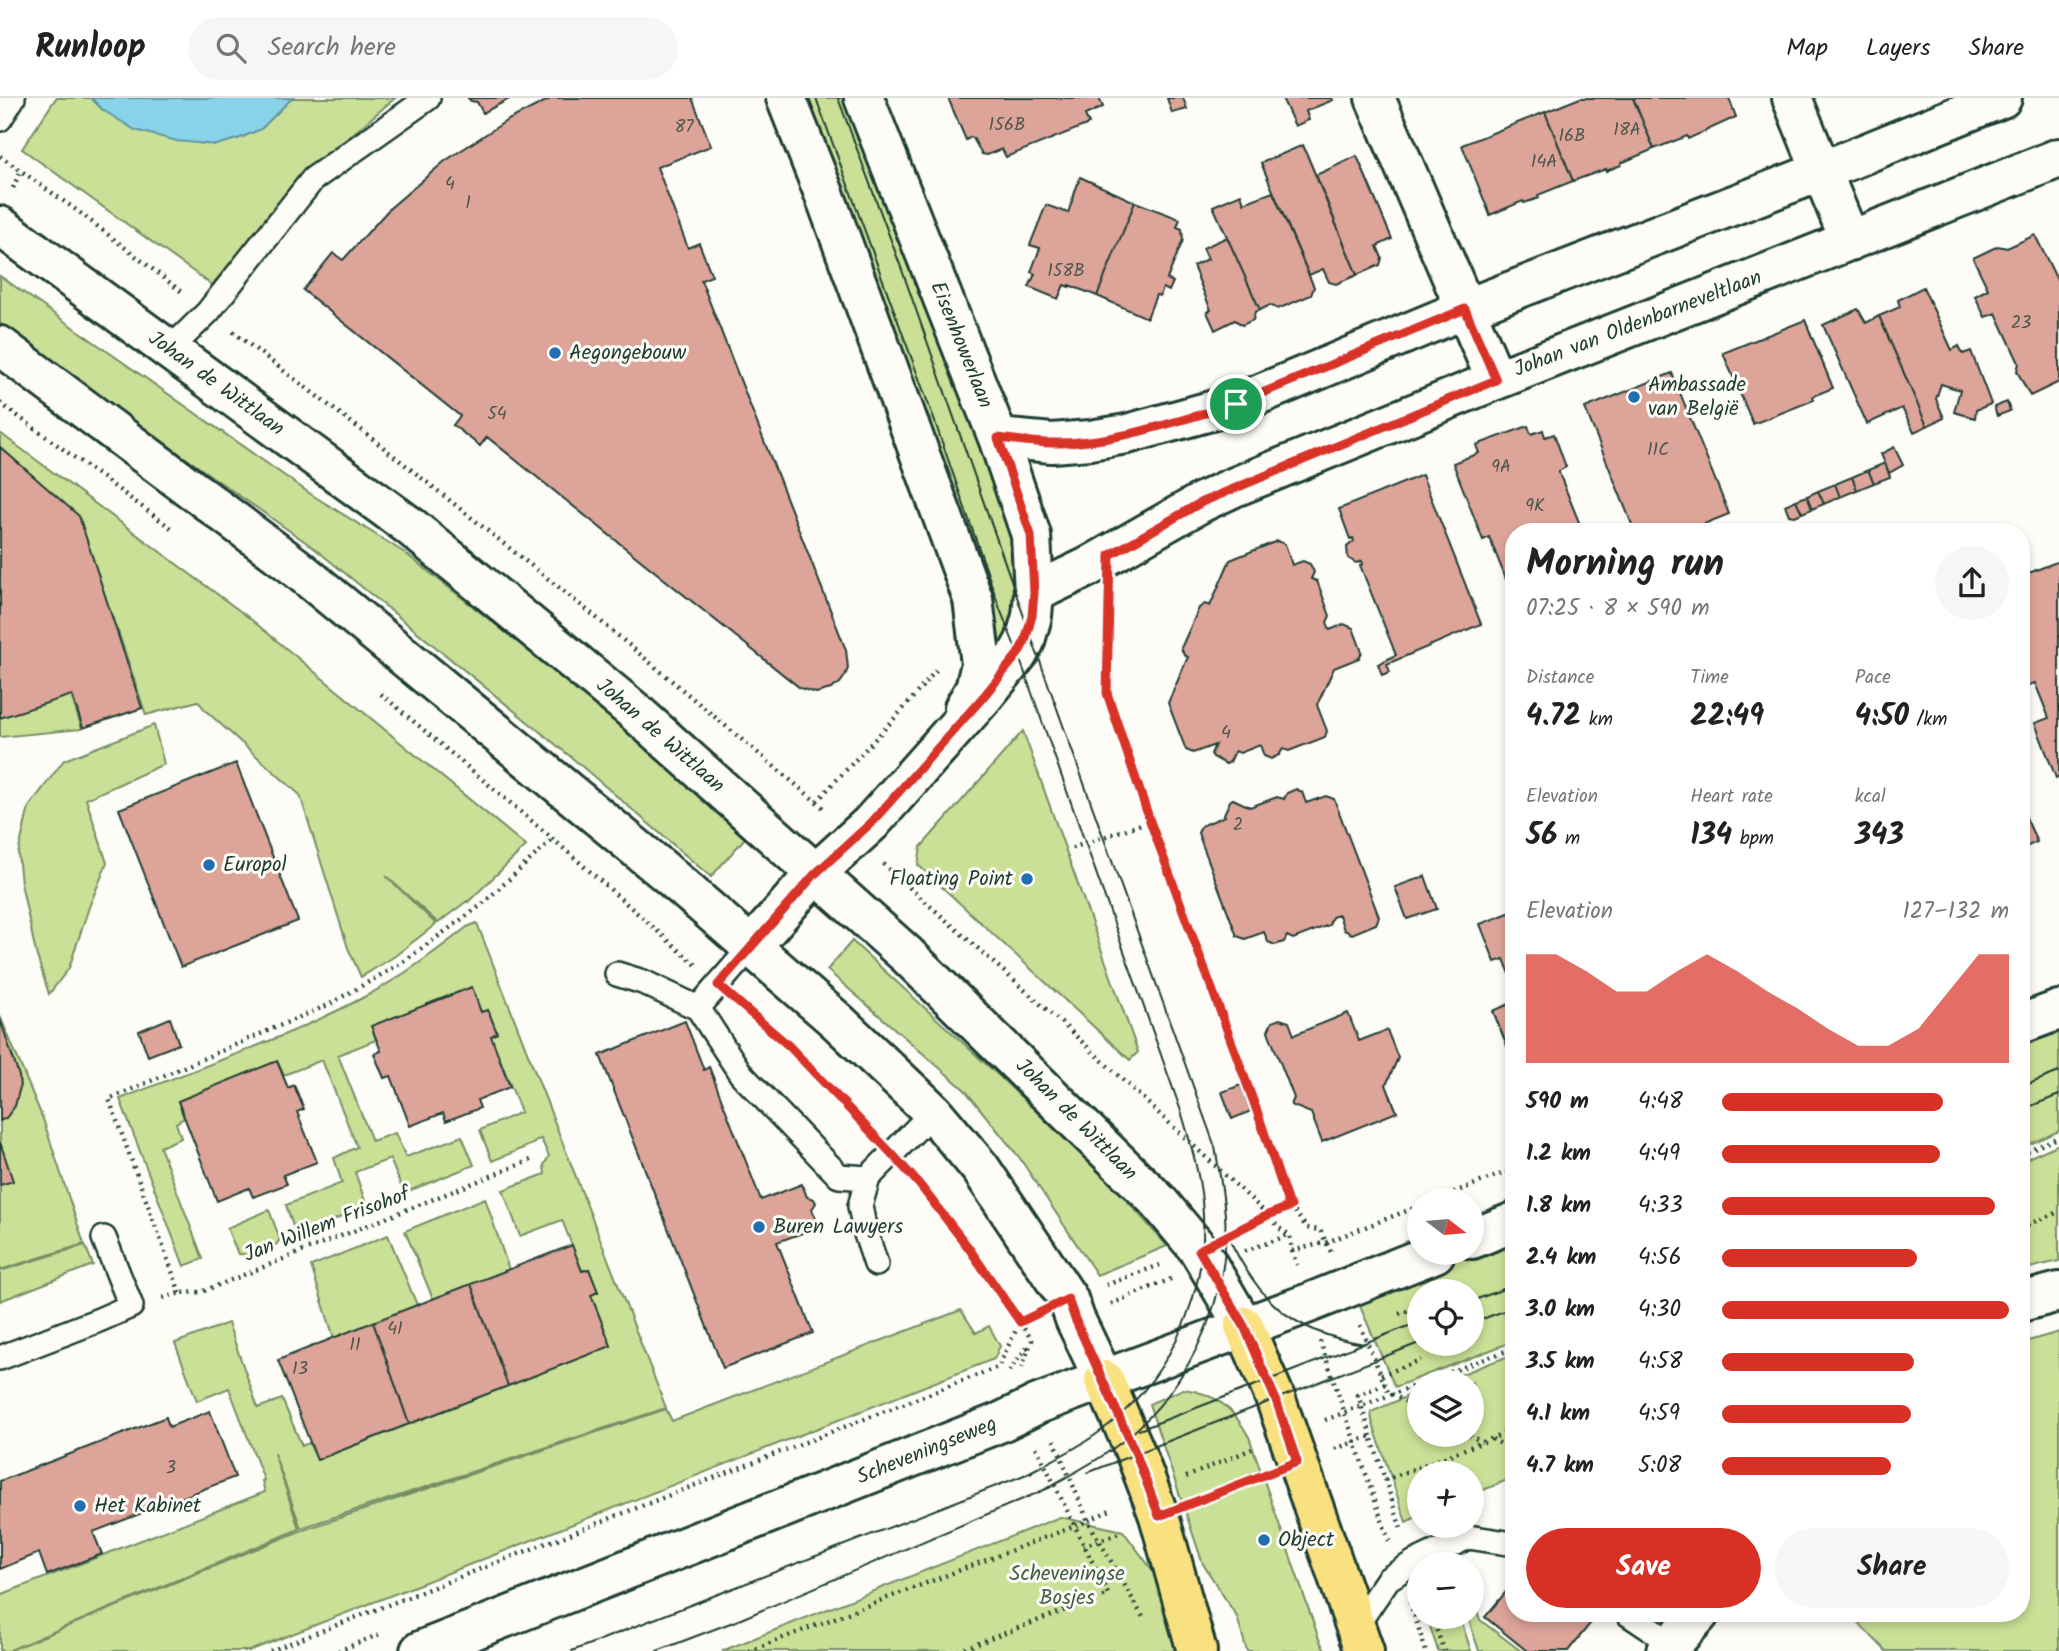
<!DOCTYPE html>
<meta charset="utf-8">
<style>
body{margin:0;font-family:Kalam,sans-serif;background:#f6f6f6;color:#222;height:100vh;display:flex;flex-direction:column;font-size:26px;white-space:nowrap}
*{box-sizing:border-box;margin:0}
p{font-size:23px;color:#767676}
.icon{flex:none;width:38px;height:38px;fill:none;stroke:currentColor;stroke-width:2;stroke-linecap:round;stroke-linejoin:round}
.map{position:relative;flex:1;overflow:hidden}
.panel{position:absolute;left:1505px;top:425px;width:525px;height:1099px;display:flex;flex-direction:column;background:#fff;border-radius:28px;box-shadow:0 4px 10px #0003}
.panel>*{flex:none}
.needle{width:46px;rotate:106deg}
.fabs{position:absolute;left:1407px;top:1090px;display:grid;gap:14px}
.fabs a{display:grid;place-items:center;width:77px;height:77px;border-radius:50%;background:#fff;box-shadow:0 4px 10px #0003;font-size:35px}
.pin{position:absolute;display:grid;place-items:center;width:60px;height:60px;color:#fff;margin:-30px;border:4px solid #fff;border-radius:50%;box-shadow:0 2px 7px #0007}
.round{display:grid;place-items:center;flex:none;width:74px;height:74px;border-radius:37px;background:#f6f6f6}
.summary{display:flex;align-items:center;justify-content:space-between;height:119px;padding:0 21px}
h1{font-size:38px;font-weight:700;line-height:52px}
.metrics{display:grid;grid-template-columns:repeat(3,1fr);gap:10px;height:119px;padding:7px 21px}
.metrics div{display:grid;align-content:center}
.metrics b{font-size:30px;font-weight:700}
.metrics small{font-size:19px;font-weight:400}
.metrics p{font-size:19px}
.chart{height:196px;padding:14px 21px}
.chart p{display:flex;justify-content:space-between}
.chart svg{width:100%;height:126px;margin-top:7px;fill:#d93025;opacity:.7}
.primary-button{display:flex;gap:14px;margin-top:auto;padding:14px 21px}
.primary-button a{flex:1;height:80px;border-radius:42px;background:#d93025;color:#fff;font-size:28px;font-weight:700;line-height:80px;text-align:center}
.primary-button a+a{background:#f6f6f6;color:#222}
ul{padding:0 21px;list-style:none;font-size:23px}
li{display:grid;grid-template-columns:112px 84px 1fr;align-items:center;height:52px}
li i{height:18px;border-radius:9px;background:#d93025}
header{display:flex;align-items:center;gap:42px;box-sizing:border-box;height:98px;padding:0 35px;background:#fff;border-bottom:2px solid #e0e0e0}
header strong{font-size:33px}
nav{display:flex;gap:38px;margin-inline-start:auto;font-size:24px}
.search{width:490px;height:63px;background:#f6f6f6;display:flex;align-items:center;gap:18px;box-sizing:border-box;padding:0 24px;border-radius:38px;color:#767676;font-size:26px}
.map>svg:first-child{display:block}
.green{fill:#cae096;stroke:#748e65;stroke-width:2;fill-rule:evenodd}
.water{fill:#89d3ea;stroke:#5f97a1;stroke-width:2}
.building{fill:#dda499;stroke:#1f3d34;stroke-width:2}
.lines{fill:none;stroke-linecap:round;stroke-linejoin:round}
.service-casing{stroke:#1f3d34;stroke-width:28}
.minor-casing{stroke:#1f3d34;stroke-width:44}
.tertiary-casing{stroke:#1f3d34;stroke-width:44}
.secondary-casing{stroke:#1f3d34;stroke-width:44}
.primary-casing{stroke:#1f3d34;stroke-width:44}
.path{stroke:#1f3d34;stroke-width:4.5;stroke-dasharray:2 5;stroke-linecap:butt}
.service{stroke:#fdfcf7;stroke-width:23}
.minor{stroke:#fdfcf7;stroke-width:38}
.tertiary{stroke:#fdfcf7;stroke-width:38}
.secondary{stroke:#fdfcf7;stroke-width:38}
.primary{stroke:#fae180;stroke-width:38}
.tram{stroke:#1f3d34;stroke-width:2}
.route-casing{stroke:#fff;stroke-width:14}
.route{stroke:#d93025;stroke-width:9}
.poi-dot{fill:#1f6fb2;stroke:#fdfcf7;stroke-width:2.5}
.labels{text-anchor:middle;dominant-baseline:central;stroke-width:6;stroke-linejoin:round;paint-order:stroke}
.number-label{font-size:18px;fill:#4e574d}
.street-label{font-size:21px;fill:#1f3d34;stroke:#fdfcf7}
.poi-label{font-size:21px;fill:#1f3d34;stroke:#fdfcf7;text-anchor:start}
.park-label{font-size:21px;fill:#415e48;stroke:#fdfcf7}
</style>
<header>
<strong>Runloop</strong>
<div class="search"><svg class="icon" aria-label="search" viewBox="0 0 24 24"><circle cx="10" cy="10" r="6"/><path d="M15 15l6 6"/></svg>Search here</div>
<nav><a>Map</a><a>Layers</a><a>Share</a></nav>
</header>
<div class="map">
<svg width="2059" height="1553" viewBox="0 0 2059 1553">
<rect width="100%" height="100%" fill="#fdfcf7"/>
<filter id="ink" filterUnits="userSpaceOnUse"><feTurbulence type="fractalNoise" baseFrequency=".0143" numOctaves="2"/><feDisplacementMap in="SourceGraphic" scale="14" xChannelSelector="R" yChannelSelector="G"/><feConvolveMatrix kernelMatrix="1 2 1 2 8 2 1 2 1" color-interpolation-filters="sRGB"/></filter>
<g filter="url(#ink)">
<path class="green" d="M56,0H91L103,12L215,47L240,40L261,31L292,0H395L308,74L212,187L22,51Z
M804,0H860L1015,427L1022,474L1003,558L970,470Z
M0,178L312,397L405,455L607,614L745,740L711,779L571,659L314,450L140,328L0,225Z
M0,335L248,519L526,748L468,804L467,803L438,825L386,778L436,826L395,858L361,879L348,850L300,697L206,613L198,603L146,617L118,533L57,555L82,631L0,639Z
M154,627L164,666L86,701L107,765L89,809L69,870L49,896L36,855L21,785L18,756L29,709L64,662Z
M1023,633L1138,954L1130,962L918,767L921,749Z
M477,825L666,1310L301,1430L274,1355L299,1431L10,1552L300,1433L666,1311L672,1323L961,1212L976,1235L989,1228L1000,1248L994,1261L249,1553H0V1497L265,1394L262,1383L264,1382L229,1290L197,1303L175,1245L228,1225L258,1310L282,1301L302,1348L309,1345L317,1362L611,1248L591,1197L598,1194L589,1171L582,1173L562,1122L520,1138L503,1092L545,1076L544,1067L549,1058L541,1041L537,1042L533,1046L492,1063L480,1032L521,1014L491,938L497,935L488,912L481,914L471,889L372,928L376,942L338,957L372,1043L395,1035L406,1059L462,1038L474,1067L404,1095L390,1061L355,1074L367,1109L296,1137L286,1107L342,1085L334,1060L357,1049L322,962L284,977L277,963L178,1003L184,1020L176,1025L181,1040L160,1049L203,1161L184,1168L120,1001C202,968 288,940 366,898C402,879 435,854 467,829Z
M852,843L998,977L1116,1090L1167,1148L1097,1177L1019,1059L965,992L827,872Z
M2059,917V1033L2021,1050V932Z
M0,918L43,1021L84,1146L0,1172Z
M2059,1046V1163L2021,1172V1063Z
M485,1100L509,1172L433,1201L405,1133Z
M269,1112L280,1141L276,1147L264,1146L263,1150L253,1154L250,1157L238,1156L227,1130Z
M1514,1128V1243L1395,1289L1353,1192L1446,1155H1472ZM1419,1194H1472V1246H1419Z
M388,1137L417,1207L334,1240L311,1168Z
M85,1147L93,1167L0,1203V1173Z
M2059,1234V1553H1886L1850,1516H2021V1245Z
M1514,1256V1379L1472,1397V1376H1419V1418L1406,1424L1372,1323L1371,1314L1419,1293V1337H1472V1284H1441Z
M1183,1291C1216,1295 1234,1311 1249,1339L1319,1541L1325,1553H1247L1237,1519L1203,1466L1149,1306Z
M1060,1419L1123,1433L1162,1485L1175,1553H722Z
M1472,1496L1480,1522L1521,1553H1479L1468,1519H1472Z
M1427,1519H1460L1471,1553H1438Z"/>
<path class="water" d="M91,0H292L261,31L240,40L216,47L177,43L135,32L103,12Z"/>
<path class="building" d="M468,0H511L483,15L477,4L471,3Z
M552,0H692L711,48L657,69L688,150L699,145L712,178L701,182L846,552L848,570L845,578L840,585L831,591L816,595L800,590L487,339L480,348L453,327L460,318L303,192L333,155L343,162L390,110L445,63L506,23Z
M948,0H1099L1103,9L1085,17L1089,26L1006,59L1002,51L987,57L982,56L973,40L971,39L966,42Z
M1167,0H1183L1187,11L1172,15Z
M1282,0H1332L1333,2L1306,13L1309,22L1295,28Z
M1580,0H1633L1654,51L1621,65V67L1606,73V71L1573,83L1545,14Z
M1633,0H1729L1736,19L1688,41L1687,38L1654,51Z
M1545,14L1573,83L1538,97L1539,100L1524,105L1523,103L1490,117L1462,47Z
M1303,47L1357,177L1336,186L1329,184L1323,171L1309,177L1261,65Z
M1357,58L1392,141L1377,148L1382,160L1380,167L1357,177L1316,77Z
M1080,79L1135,104L1097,198L1069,187V189L1064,187L1058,201L1029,189L1035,176L1031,174L1040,150L1030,147L1046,107L1068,115Z
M1273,94L1314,189L1311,197L1278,211L1270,207L1260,212L1213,108L1241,96L1244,105Z
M1135,104L1180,121L1177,129L1182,131L1183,142L1167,181L1173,184L1169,193L1163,190L1160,198L1156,197L1147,220L1097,198Z
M2035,137L2059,186V284L2030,298L2017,273L2019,265L1996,215L1985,219L1975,198L1988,191L1973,160L1998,148L2007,150Z
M1227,139L1260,212L1255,214L1253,222L1242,227L1235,222L1215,232L1207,214L1211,212L1193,168L1208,161L1203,150Z
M1923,189L1952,252L1959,248L1963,256L1971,253L1991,306L1976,312L1975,320L1954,314L1960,292L1941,286L1936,301L1944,320L1927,328L1879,218L1900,209L1898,202Z
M1858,211L1866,225L1879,218L1927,328L1914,334L1902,310L1867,326L1823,227Z
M1805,222L1833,290L1813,298L1814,302L1753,326L1723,255Z
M1672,275L1729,416L1684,434H1635L1585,310Z
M2007,304L2010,313L1997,318L1994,309Z
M1528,328L1531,336L1543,332L1545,339L1554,336L1566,369L1559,373V375L1583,434H1514V484L1508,486L1489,439L1483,442L1453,365L1479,355L1476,347Z
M0,349L79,418L142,610L83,630L72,597L0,620Z
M1894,349L1903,367L1889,375L1881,356Z
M1885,365L1890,379L1874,385L1868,372Z
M1868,372L1874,385L1857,392L1852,379Z
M1422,377L1481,526L1387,566L1390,574L1382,577L1378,566L1396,557L1360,467L1363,466L1362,463L1356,465L1348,460L1347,449L1354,443L1353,440L1350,441L1339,411Z
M1852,379L1857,392L1840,399L1835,386Z
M1835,386L1840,399L1824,406L1818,393Z
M1818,393L1824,406L1812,411L1807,398Z
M1807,398L1812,411L1802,415L1796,402Z
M1796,402L1802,415L1795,418L1789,417L1785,407Z
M1277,443L1285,446L1292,467L1303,463L1310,466L1314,474L1311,481L1317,483L1330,518L1327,524L1330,532L1344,526L1353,530L1362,554L1359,560L1334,570L1317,607L1327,633L1325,639L1289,653L1283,651L1279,657L1271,661L1264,658L1260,647L1240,655L1235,653L1230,664L1226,666L1213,659L1211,656L1215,647L1193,655L1186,652L1168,605L1188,559L1184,557L1181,550L1199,510L1205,506L1210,508L1230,462Z
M2059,463V678L2056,680L2035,625L2049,620L2035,585L2022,589L2021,586V478Z
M236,665L298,823L181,869L119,711Z
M1296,691L1302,694L1306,705L1326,698L1334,701L1379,819L1376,826L1352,836L1344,832L1339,817L1332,819L1329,827L1293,841L1287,838L1284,844L1275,847L1268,844L1264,834L1245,841L1237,838L1198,735L1201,728L1225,718L1224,716L1230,703L1233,701L1250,709L1277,699L1284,701L1287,695Z
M2024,715L2037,744L2021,751V717Z
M1425,778L1437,811L1407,821L1395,789Z
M1514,813V886L1504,861L1495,864L1480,826Z
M472,889L481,914L488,912L497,935L491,938L510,989L477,1002L480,1010L446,1023L443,1015L410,1028L391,978L384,980L374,956L381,953L371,928Z
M1514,904V945L1507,948L1493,913Z
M1348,915L1359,943L1387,932L1398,960L1386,987L1397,1014L1322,1044L1311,1015L1291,1007L1294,1000L1268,933L1272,924L1280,921L1289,924L1294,937Z
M170,920L179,946L148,958L139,933Z
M0,921L19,978L20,989L15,1008L6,1020L0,1023Z
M685,923L704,972L709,969L761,1102L802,1086L807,1099L814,1101L816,1105L812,1111L819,1129L777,1144L813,1235L723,1270L600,957Z
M277,963L288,990L294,987L304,1011L297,1014L317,1064L283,1077L287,1086L253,1099L249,1090L217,1103L178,1003Z
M1241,987L1251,1013L1232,1021L1222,994Z
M0,1044L13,1083L0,1087Z
M572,1147L582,1173L589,1171L598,1194L591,1197L611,1248L508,1288L471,1186Z
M471,1186L508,1288L409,1326L373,1224Z
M373,1224L409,1326L317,1362L278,1262Z
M210,1313L235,1379L93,1434L102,1456L47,1477L39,1455L0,1471V1383L166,1319L169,1329Z
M1514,1484V1516H1598L1568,1553H1527L1485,1519Z"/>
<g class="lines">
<g class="service-casing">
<path id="service" d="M0,21L13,0
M169,252L208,214L313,81L428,0
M751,849L698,910L741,976L839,1078L868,1080L933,1014
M617,876L643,884L698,910
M868,1080L860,1108L865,1133L876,1166
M0,1260L99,1222L131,1208L104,1140
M1628,1516L1673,1546
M1356,1528L1388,1481L1413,1465L1468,1439L1514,1446"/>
</g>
<g class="minor-casing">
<path id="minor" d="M786,0L825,98L973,501L981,566L975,591L964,610
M1375,0L1496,282
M1792,0L1850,143
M998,340L1052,345L1090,342L1127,336L1236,306L1465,211L1822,73L2002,0
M1034,495L1088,469L1202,404L1232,390L1496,282L2059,60
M751,849L815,776L871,725L984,598L1018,556L1025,543L1032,518L1034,495L1031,437L998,340L864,0
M2021,1204L2059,1194
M1666,1553L1699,1516"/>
</g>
<g class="tertiary-casing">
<path id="tertiary" d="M2021,926L2059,912
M1472,1141L1514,1124
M420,1553L1001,1324L1038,1306L1309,1205L1435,1155"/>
</g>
<g class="secondary-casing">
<path id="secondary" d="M0,128L411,429L633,612L907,857L1158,1103L1199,1152L1244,1228
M0,248L293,467L664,773L837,923L933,1014L981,1071L1068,1201L1075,1221L1104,1282"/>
</g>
<g class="primary-casing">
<path id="primary" d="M1244,1228L1276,1302L1364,1553
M1104,1282L1136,1356L1159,1418L1197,1553"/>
</g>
<path class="path" d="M0,58L79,114L182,194
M13,90L21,72
M233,234L364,334L592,516L826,712
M0,305L171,430
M1109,503L1107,595L1150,723L1257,1013L1288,1105L1307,1130L1320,1132L1331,1154
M381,596L553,741L696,867
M817,703L905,609L937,571
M1072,750L1150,723
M883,766L1065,928L1268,1117L1279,1130L1290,1137L1292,1153L1297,1167
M742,907L789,948L871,1032
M2021,1056L2059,1039
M912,1078L968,1149L1032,1242L1022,1269
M1434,1102L1514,1071
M2021,1129L2059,1114
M1235,1134L1291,1108
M1245,1153L1289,1137
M1292,1153L1327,1144L1419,1108
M1106,1187L1160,1167
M180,1195L109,1001L328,907L400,866L480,808L553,741
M163,1200L180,1195L201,1194L531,1062
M1111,1206L1171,1181
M1399,1216L1419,1209
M1360,1227L1388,1294L1419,1311
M1320,1243L1389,1443
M1009,1273L1027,1249
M1381,1277L1421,1262
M1424,1284L1514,1250
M1325,1322L1419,1286
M1469,1337L1482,1344
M1371,1338L1358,1297L1385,1286
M1492,1341L1514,1353
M1054,1342L1088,1423L1144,1521
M1335,1351L1371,1338L1402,1434
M1186,1379L1252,1351
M1385,1382L1514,1332
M1195,1404L1261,1378
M1083,1448L1122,1434
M1410,1504L1426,1553
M1432,1519L1444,1553
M270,1553L998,1269L1020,1224L1034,1218
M338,1553L383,1535
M749,1553L1088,1423L1114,1410
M958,1553L1108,1496L1036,1349"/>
<use href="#service" class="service"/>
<use href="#minor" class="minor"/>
<use href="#tertiary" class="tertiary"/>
<use href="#secondary" class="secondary"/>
<use href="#primary" class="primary"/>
<path class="tram" d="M816,0L935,324L1000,511L1018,556L1181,1013C1191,1047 1202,1082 1203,1118C1207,1201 1166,1287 1098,1335C1075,1352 1049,1364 1024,1377
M838,0L902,172L1028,530L1215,1049C1219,1071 1223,1094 1225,1117C1231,1207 1183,1301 1111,1352C1089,1368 1065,1379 1042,1393
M2021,989L2059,974
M2021,1012L2059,997
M1227,1136C1257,1201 1290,1234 1364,1246
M1472,1203L1514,1187
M1472,1225L1514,1209
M1139,1332L1419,1224
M1087,1375L1419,1245
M572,1553L1032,1374
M657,1553L741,1521L1051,1389"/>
</g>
</g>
<g class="lines" filter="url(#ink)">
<g class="route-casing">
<path id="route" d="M1465,211L1496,282L1202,404L1110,457L1107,595L1150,723L1257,1013L1288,1105L1291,1108L1268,1117L1199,1152L1244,1228L1276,1302L1297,1364L1159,1418L1136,1356L1075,1221L1068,1201L1020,1224L968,1149L919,1086L892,1056L789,948L718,887L815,776L871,725L984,598L1018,556L1025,543L1032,518L1034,495L1031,437L998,340C1016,342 1034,345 1052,345C1110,347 1180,322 1236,306Z"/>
</g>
<use href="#route" class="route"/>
</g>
<g class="poi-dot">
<circle cx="555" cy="255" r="7"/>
<circle cx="1634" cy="299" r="7"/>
<circle cx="209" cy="767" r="7"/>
<circle cx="1027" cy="781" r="7"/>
<circle cx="759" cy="1129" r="7"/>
<circle cx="80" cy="1408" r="7"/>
<circle cx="1264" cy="1442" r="7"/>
</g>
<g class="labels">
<g class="number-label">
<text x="1007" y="27">156B</text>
<text x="684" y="29">87</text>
<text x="1627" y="32">18A</text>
<text x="1572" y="38">16B</text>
<text x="1544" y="64">14A</text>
<text x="450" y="86">4</text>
<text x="468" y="105">1</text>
<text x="1066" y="173">158B</text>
<text x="2021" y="225">23</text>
<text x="497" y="316">54</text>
<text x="1658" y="352">11C</text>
<text x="1501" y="369">9A</text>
<text x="1535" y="408">9K</text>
<text x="1226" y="635">4</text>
<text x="1238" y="727">2</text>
<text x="395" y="1231">41</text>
<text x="355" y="1247">11</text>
<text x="300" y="1271">13</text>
<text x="171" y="1370">3</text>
</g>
<g class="street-label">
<text transform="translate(1638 226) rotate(-21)">Johan van Oldenbarneveltlaan</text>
<text transform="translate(961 247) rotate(68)">Eisenhowerlaan</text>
<text transform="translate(216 286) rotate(36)">Johan de Wittlaan</text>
<text transform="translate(660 638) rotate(41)">Johan de Wittlaan</text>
<text transform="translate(1076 1022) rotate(45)">Johan de Wittlaan</text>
<text transform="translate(327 1127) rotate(-21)">Jan Willem Frisohof</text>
<text transform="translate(927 1353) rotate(-22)">Scheveningseweg</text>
</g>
<g class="poi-label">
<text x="569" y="255">Aegongebouw</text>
<text x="1648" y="287">Ambassade<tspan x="1648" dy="24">van België</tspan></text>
<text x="223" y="767">Europol</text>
<text x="1013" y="781" text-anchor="end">Floating Point</text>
<text x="773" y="1129">Buren Lawyers</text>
<text x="94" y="1408">Het Kabinet</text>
<text x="1278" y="1442">Object</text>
</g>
<g class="park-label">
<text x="1067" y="1476">Scheveningse<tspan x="1067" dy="24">Bosjes</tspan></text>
</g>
</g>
</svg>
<div class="fabs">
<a><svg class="needle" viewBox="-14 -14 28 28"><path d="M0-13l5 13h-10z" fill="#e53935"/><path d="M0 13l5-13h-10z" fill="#767676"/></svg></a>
<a><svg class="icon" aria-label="locate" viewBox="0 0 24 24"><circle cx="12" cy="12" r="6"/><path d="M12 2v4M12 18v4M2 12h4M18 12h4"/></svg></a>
<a><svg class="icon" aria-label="layers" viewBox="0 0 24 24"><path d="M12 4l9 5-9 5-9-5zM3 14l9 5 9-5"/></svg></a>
<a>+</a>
<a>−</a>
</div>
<div class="pin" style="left:1236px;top:306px;background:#1e9e55"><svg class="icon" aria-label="arrive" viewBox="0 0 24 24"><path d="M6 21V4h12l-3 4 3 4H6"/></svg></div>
<section class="panel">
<div class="summary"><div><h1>Morning run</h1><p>07:25 · 8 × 590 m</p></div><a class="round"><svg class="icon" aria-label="share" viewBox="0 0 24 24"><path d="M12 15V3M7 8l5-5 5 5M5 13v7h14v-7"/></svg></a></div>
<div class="metrics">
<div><p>Distance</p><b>4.72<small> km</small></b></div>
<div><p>Time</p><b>22:49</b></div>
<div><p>Pace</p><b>4:50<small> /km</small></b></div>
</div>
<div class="metrics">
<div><p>Elevation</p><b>56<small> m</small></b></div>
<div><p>Heart rate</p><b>134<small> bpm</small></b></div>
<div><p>kcal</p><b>343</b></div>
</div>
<div class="chart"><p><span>Elevation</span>127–132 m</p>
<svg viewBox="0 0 160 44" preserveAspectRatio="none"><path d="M0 44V6L10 6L20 12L30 19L40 19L50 12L60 6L70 12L80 19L90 25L100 32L110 38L120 38L130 32L140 19L150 6L160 6V44z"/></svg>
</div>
<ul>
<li><b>590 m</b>4:48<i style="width:77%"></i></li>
<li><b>1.2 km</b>4:49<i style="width:76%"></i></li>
<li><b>1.8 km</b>4:33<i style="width:95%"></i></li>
<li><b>2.4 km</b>4:56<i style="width:68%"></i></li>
<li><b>3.0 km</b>4:30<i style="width:100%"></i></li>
<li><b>3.5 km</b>4:58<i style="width:67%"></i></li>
<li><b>4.1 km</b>4:59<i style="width:66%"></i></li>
<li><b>4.7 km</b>5:08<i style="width:59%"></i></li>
</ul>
<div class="primary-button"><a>Save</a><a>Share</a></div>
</section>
</div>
